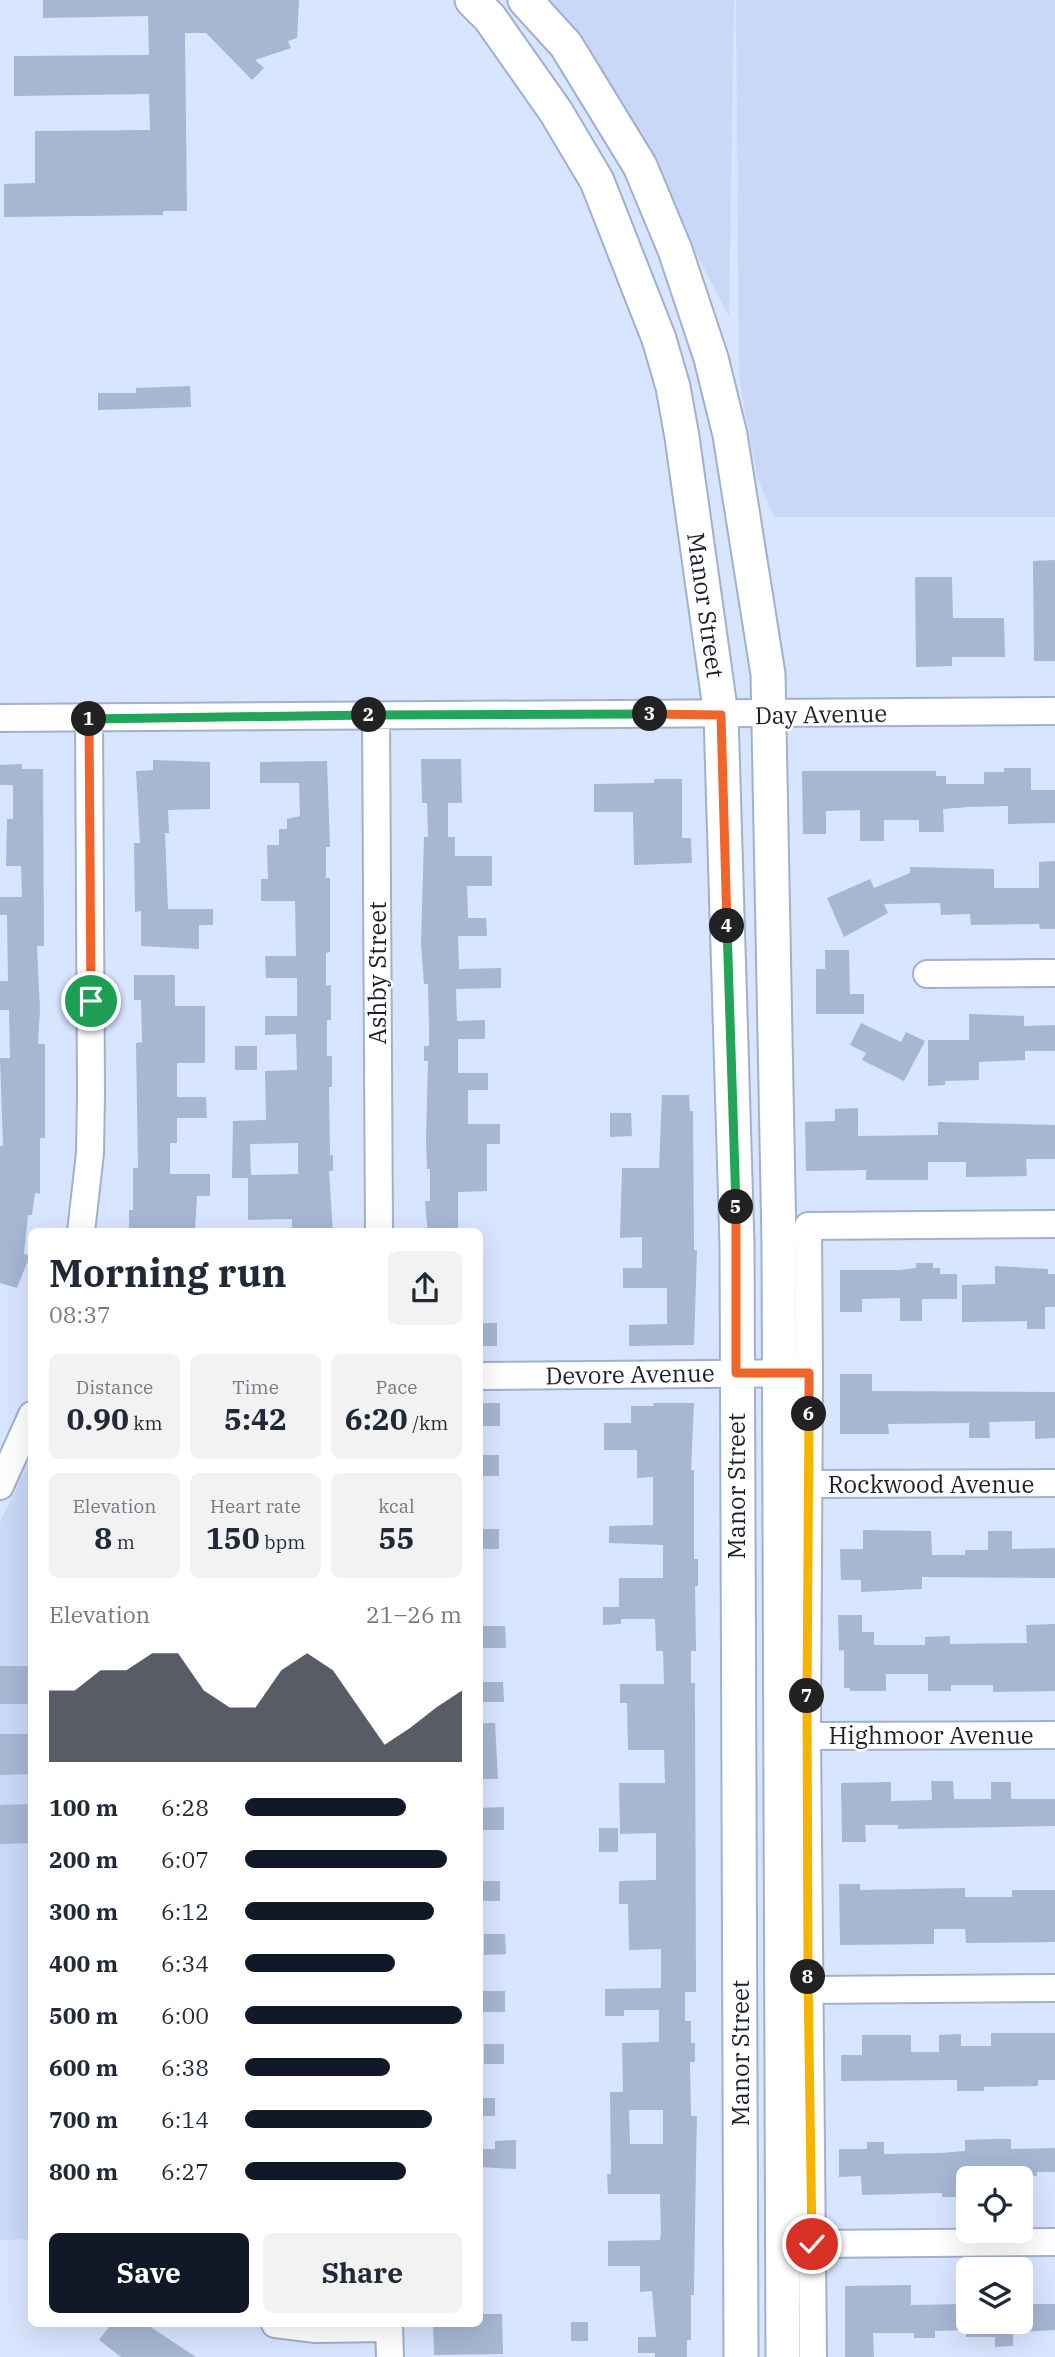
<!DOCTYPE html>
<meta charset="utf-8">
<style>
body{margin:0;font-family:"IBM Plex Serif",serif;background:#f2f2f3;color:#1f2937;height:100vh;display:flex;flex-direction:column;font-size:26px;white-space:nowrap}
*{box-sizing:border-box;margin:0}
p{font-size:23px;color:#747a83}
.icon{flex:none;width:38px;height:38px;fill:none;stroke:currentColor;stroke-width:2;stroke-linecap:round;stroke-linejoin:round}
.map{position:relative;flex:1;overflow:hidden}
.drawer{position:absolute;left:28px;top:1228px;width:455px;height:1099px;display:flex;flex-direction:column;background:#fff;border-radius:10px;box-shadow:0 7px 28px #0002}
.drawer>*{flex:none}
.fabs{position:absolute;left:956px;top:2166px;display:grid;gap:14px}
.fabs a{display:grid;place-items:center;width:77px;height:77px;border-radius:10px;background:#fff;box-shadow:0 7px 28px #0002;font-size:35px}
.pin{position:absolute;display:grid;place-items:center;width:60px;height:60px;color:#fff;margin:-30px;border:4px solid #fff;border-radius:50%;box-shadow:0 2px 7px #0007}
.km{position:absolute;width:35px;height:35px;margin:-18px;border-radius:50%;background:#222;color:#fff;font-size:19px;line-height:35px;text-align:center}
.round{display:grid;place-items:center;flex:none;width:74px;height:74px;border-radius:10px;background:#f2f2f3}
.headline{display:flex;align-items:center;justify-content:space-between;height:119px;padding:0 21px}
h1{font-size:38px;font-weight:700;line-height:52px}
.metrics{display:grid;grid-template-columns:repeat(3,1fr);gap:10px;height:119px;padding:7px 21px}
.metrics div{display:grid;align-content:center;border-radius:10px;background:#f2f2f3;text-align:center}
.metrics b{font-size:30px;font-weight:700}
.metrics small{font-size:19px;font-weight:400}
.metrics p{font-size:19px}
.chart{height:196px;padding:14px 21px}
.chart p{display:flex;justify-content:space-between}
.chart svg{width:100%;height:126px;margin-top:7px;fill:#111827;opacity:.7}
.button{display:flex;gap:14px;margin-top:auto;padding:14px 21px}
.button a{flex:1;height:80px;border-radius:10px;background:#111827;color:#fff;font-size:28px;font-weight:700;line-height:80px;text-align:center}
.button a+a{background:#f2f2f3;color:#1f2937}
ul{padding:0 21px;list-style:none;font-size:23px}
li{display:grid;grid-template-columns:112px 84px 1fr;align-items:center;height:52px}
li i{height:18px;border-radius:9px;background:#111827}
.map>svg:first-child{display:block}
.built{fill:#c8d8f6}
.building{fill:#a6b6d3;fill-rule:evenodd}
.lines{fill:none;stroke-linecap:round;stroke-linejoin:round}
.minor-casing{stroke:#a0b0cd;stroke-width:30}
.major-casing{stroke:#a0b0cd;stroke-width:37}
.minor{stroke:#fff;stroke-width:26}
.major{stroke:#fff;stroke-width:33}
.split-1-casing{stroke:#fff;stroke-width:14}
.split-2-casing{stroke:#fff;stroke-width:14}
.split-3-casing{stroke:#fff;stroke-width:14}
.split-4-casing{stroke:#fff;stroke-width:14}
.split-5-casing{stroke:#fff;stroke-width:14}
.split-6-casing{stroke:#fff;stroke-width:14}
.split-7-casing{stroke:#fff;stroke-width:14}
.split-8-casing{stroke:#fff;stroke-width:14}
.split-9-casing{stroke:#fff;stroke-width:14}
.split-1{stroke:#f0652b;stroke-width:9}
.split-2{stroke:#22a559;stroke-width:9}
.split-3{stroke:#22a559;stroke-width:9}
.split-4{stroke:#f0652b;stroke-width:9}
.split-5{stroke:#22a559;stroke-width:9}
.split-6{stroke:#f0652b;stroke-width:9}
.split-7{stroke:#f5b400;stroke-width:9}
.split-8{stroke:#f5b400;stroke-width:9}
.split-9{stroke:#f5b400;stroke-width:9}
.labels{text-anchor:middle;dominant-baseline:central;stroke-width:5;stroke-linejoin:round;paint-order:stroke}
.street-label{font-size:24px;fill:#1b212c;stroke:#fff}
</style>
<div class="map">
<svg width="1055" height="2357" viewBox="0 0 1055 2357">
<rect width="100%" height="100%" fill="#d8e5fe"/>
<path class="built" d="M540,0H734L729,317L597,60Z
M736,0H1055V517H774L757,477L739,377Z
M31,1459L32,2239L0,2240V1522Z"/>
<path class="building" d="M43,0H299L297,38L288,41L291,48L255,60L264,68L252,80L206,33H185L187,211H163V215L4,217V184L35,183V131L150,130L149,94L14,96V56L149,55L148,16L43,18Z
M190,386L191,407L98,410V393H136V388Z
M1055,560V661H1034L1033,561Z
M915,577H952L953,618H1004L1005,657H952V666L916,667Z
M421,759H461L462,803H448V837H455V856H492V886H467L468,918H486L487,936H458L459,969L501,968V988L456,989L457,1021L485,1020V1039H458V1073H488V1090H468V1124H500V1144H487V1191L458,1192V1232H428L426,1215L425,1201H430V1169H427L426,1141L428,1061H424V1046H429V1026L428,984H424L421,944L424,837H428L427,803H422Z
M153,760L210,762V809L168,810L169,833H165L168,909H213V925H199V949L141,946V911L135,912L134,843H140L136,771L153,770Z
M327,761L330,847H326V878H330V952L326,953V986L331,985V1020H327V1056H332V1087H329L330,1155H333V1171H329L333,1232H292V1219L248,1220V1178H232L233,1121L266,1120L265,1071L297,1070L296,1034L265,1035V1016H297V978H266L265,956H296L295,901H261V879H268L267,845H279V829H287V819L300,816L299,783H260V762ZM298,1143V1174L251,1175L250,1144Z
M22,764V769H43L44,946H37L40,1010L38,1044H45V1138H40V1194L35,1193L32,1215H28L24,1254L30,1255L17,1288L0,1283V1146H3L0,1058H10L9,1010H0V981H8L7,915H0V897H22L21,866H6L7,819H13V785H0V765Z
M1004,768H1031V790H1055V823L1008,824V806L969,807L943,809L944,832H919V820H884V841H860V810L826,811V834H803L802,771H936V776H946V784H984V772H1004Z
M654,779H682V838H691L692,863L634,865L633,812H594V784L654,783Z
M1055,861V929H1040L1039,924L971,925L970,914L941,915L940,903L884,904L888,913L844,937L827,898L870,879L874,888L910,873V867L994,869V888H1039V862Z
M825,950H849L850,994H864V1014H816V969H825Z
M134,975H175V1006H205V1063H177V1097H206L207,1118H177V1143H170V1174H210V1196H197L195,1232H129V1210H133V1168H138L136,1043L142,1042L141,1000H134Z
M969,1014L1024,1016V1026L1055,1025V1051H1025V1060L979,1062V1080L945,1081V1085L928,1086V1040H969Z
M861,1023L901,1042L906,1032L925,1041L904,1081L862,1060L866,1053L850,1045Z
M235,1046H257V1070H235Z
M662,1095H689L690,1111H693L694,1250H697L694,1345L629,1346V1325L667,1324V1288H623V1268H642V1237L620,1238L622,1168H659Z
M858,1108V1136L938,1135V1122L1055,1125V1159H1026L1027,1176L966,1177V1162H928V1180H866V1170L806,1171L805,1122L835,1121V1109Z
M610,1113H631L632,1136L610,1137Z
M916,1263H933V1268H940V1274H957V1299H922V1321H900V1298L862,1299V1312H840V1270H899L916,1268Z
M995,1266L1048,1269V1274H1055V1307H1045V1329H1027V1321L962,1322V1285L995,1284Z
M480,1323H497V1346H480Z
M840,1374H872V1391L1055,1392V1438L1035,1439V1421L989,1422L990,1438H969V1423L888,1424L889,1434H840Z
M480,1403H500V1426H480Z
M653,1403H694L691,1470H694V1559H698V1586H695L696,1651H691V1683H695V1701L696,1992H685V2021H691V2043H695V2062H690L691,2116H697L696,2161L694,2291V2295H691V2340H687V2357H655V2353H638V2337H656L652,2291L640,2292V2266H608V2241L660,2240L661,2233L660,2194H608L607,2174H611L610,2092H623L622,2043L659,2042V2010H624V2016H605V1989L661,1988V1949L629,1950L628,1904H619V1881L656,1880V1833L620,1834L619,1783H665L664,1750H628L627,1703H620V1684H664L663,1651H656L655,1619H621V1624L603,1625V1607H619V1578H663V1545L609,1543V1526L653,1525V1477L637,1478V1450H604V1423H631V1406H654ZM629,2110H663V2144H630Z
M480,1455H499V1476H480Z
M480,1529H499V1549H480Z
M863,1530L931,1531L932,1555H965V1550H988V1531H1012V1549L1055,1548V1578L922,1577V1589L861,1592V1580H841L840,1549H863Z
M838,1615H862V1632H874V1645H925V1637L950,1636V1644L1027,1643L1026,1625L1055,1624V1691L993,1692V1685H951V1691H928V1674H886V1691H850V1688H844V1650L839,1651Z
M480,1626H505L506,1648H480Z
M0,1666H32V1704H0Z
M482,1682H503L504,1702H483Z
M480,1723H495L498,1779H480Z
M0,1734H32V1774L0,1775Z
M931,1781H953L954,1799H991V1782H1011V1799H1055V1826L898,1829V1825H865L866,1842H842L841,1783L891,1782V1801L932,1800Z
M32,1804V1843L0,1844V1805Z
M504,1807V1830H480V1808Z
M599,1828H618V1852H599Z
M480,1881H500V1901H480Z
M839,1884H860V1890L965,1888V1897H1012V1890H1055V1942L966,1943L965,1929H934V1944L840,1945Z
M484,1934H505L506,1954L484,1955Z
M480,1991H505V2012H480Z
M991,2033H1055V2080H1038V2086L984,2087V2091H957V2080L841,2081V2055H862V2035H911V2052H939V2035L961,2034V2046H991Z
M484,2044H504V2064H484Z
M480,2098H495V2116H480Z
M993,2139H1011V2149L1055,2148V2172H1037V2176H1014L1015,2179H968V2197H942V2193L862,2195L861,2176L839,2177V2149H867V2142H884V2154L941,2153L965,2151V2140Z
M516,2140V2169L480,2167V2149H495V2141Z
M911,2285V2305L968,2304V2322H1013V2346L995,2347V2337H966V2330L935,2331V2338H914V2333H873L874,2357H845V2286Z
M1020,2304H1055V2330L1020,2332Z
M480,2314H502L503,2354L434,2355L433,2324H480Z
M571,2322H588V2341H571Z
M111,2324H146L196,2357H121L99,2340Z"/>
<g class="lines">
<g class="minor-casing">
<path id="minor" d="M376,715L379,1232
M0,718L1055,711
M927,974L1055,973
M81,1232L90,1153L91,1095L89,717
M809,1373L808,1226L1055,1224
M480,1376L809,1373L807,1736L813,2357
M808,1484L1055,1483
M0,1486L32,1415
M807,1736L1055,1735
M808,1990L1055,1988
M812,2244L1055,2242
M275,2324L316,2329L389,2328
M389,2324L390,2357"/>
</g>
<g class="major-casing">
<path id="major" d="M472,0L490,18L556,112L597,181L659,339L673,387L682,437L721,715L737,1245L741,2357
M525,0L566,45L640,166L675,250L711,358L730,435L768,674L779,1243L783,2357"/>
</g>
<use href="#minor" class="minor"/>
<use href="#major" class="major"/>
</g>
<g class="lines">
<g class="split-1-casing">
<path id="split-1" d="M89,719L91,1001"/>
</g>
<g class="split-2-casing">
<path id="split-2" d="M89,719L369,715"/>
</g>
<g class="split-3-casing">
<path id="split-3" d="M369,715L650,714"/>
</g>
<g class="split-4-casing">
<path id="split-4" d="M650,714L721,715L727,926"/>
</g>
<g class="split-5-casing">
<path id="split-5" d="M727,926L736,1207"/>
</g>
<g class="split-6-casing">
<path id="split-6" d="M736,1207V1373H809V1414"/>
</g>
<g class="split-7-casing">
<path id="split-7" d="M807,1696L809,1414"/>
</g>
<g class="split-8-casing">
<path id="split-8" d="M807,1696L808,1977"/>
</g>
<g class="split-9-casing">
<path id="split-9" d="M808,1977L812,2244"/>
</g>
<use href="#split-1" class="split-1"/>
<use href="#split-2" class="split-2"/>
<use href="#split-3" class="split-3"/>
<use href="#split-4" class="split-4"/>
<use href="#split-5" class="split-5"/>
<use href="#split-6" class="split-6"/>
<use href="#split-7" class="split-7"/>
<use href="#split-8" class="split-8"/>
<use href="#split-9" class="split-9"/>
</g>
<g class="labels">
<g class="street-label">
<text transform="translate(706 605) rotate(82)">Manor Street</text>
<text transform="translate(821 714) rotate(-1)">Day Avenue</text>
<text transform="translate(377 973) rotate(-90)">Ashby Street</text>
<text transform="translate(630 1374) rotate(-1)">Devore Avenue</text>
<text x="931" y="1484">Rockwood Avenue</text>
<text transform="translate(736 1486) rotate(-90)">Manor Street</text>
<text x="931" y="1735">Highmoor Avenue</text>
<text transform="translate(740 2053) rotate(-90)">Manor Street</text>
</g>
</g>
</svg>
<div class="fabs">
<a><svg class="icon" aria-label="locate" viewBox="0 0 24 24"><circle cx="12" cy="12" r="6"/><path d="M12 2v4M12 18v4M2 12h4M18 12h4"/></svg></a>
<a><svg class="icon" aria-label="layers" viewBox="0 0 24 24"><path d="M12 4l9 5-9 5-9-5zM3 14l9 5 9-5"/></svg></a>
</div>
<div class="pin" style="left:91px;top:1001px;background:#1e9e55"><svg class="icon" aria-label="arrive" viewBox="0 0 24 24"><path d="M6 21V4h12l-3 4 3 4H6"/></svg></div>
<div class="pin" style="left:812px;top:2244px;background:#d93025"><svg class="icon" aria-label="check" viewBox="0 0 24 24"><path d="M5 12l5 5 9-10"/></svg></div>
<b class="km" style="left:89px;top:719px">1</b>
<b class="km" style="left:369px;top:715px">2</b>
<b class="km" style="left:650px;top:714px">3</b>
<b class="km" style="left:727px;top:926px">4</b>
<b class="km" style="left:736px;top:1207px">5</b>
<b class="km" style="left:809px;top:1414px">6</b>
<b class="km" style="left:807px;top:1696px">7</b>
<b class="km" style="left:808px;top:1977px">8</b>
<section class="drawer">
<div class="headline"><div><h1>Morning run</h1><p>08:37</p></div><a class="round"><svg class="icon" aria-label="share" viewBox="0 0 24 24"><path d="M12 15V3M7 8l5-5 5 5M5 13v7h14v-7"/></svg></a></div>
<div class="metrics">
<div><p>Distance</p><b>0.90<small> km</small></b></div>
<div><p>Time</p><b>5:42</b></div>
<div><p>Pace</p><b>6:20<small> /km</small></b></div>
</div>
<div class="metrics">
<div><p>Elevation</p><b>8<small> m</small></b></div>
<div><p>Heart rate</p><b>150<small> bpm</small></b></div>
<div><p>kcal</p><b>55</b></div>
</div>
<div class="chart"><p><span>Elevation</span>21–26 m</p>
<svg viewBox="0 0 160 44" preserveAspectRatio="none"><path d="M0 44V19L10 19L20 12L30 12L40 6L50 6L60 19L70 25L80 25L90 12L100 6L110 12L120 25L130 38L140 32L150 25L160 19V44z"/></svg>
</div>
<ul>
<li><b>100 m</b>6:28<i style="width:74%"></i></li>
<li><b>200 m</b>6:07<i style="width:93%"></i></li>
<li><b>300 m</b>6:12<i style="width:87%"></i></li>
<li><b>400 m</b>6:34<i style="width:69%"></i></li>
<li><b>500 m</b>6:00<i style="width:100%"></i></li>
<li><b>600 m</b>6:38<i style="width:67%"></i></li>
<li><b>700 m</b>6:14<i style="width:86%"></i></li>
<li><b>800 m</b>6:27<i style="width:74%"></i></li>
</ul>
<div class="button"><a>Save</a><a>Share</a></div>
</section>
</div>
